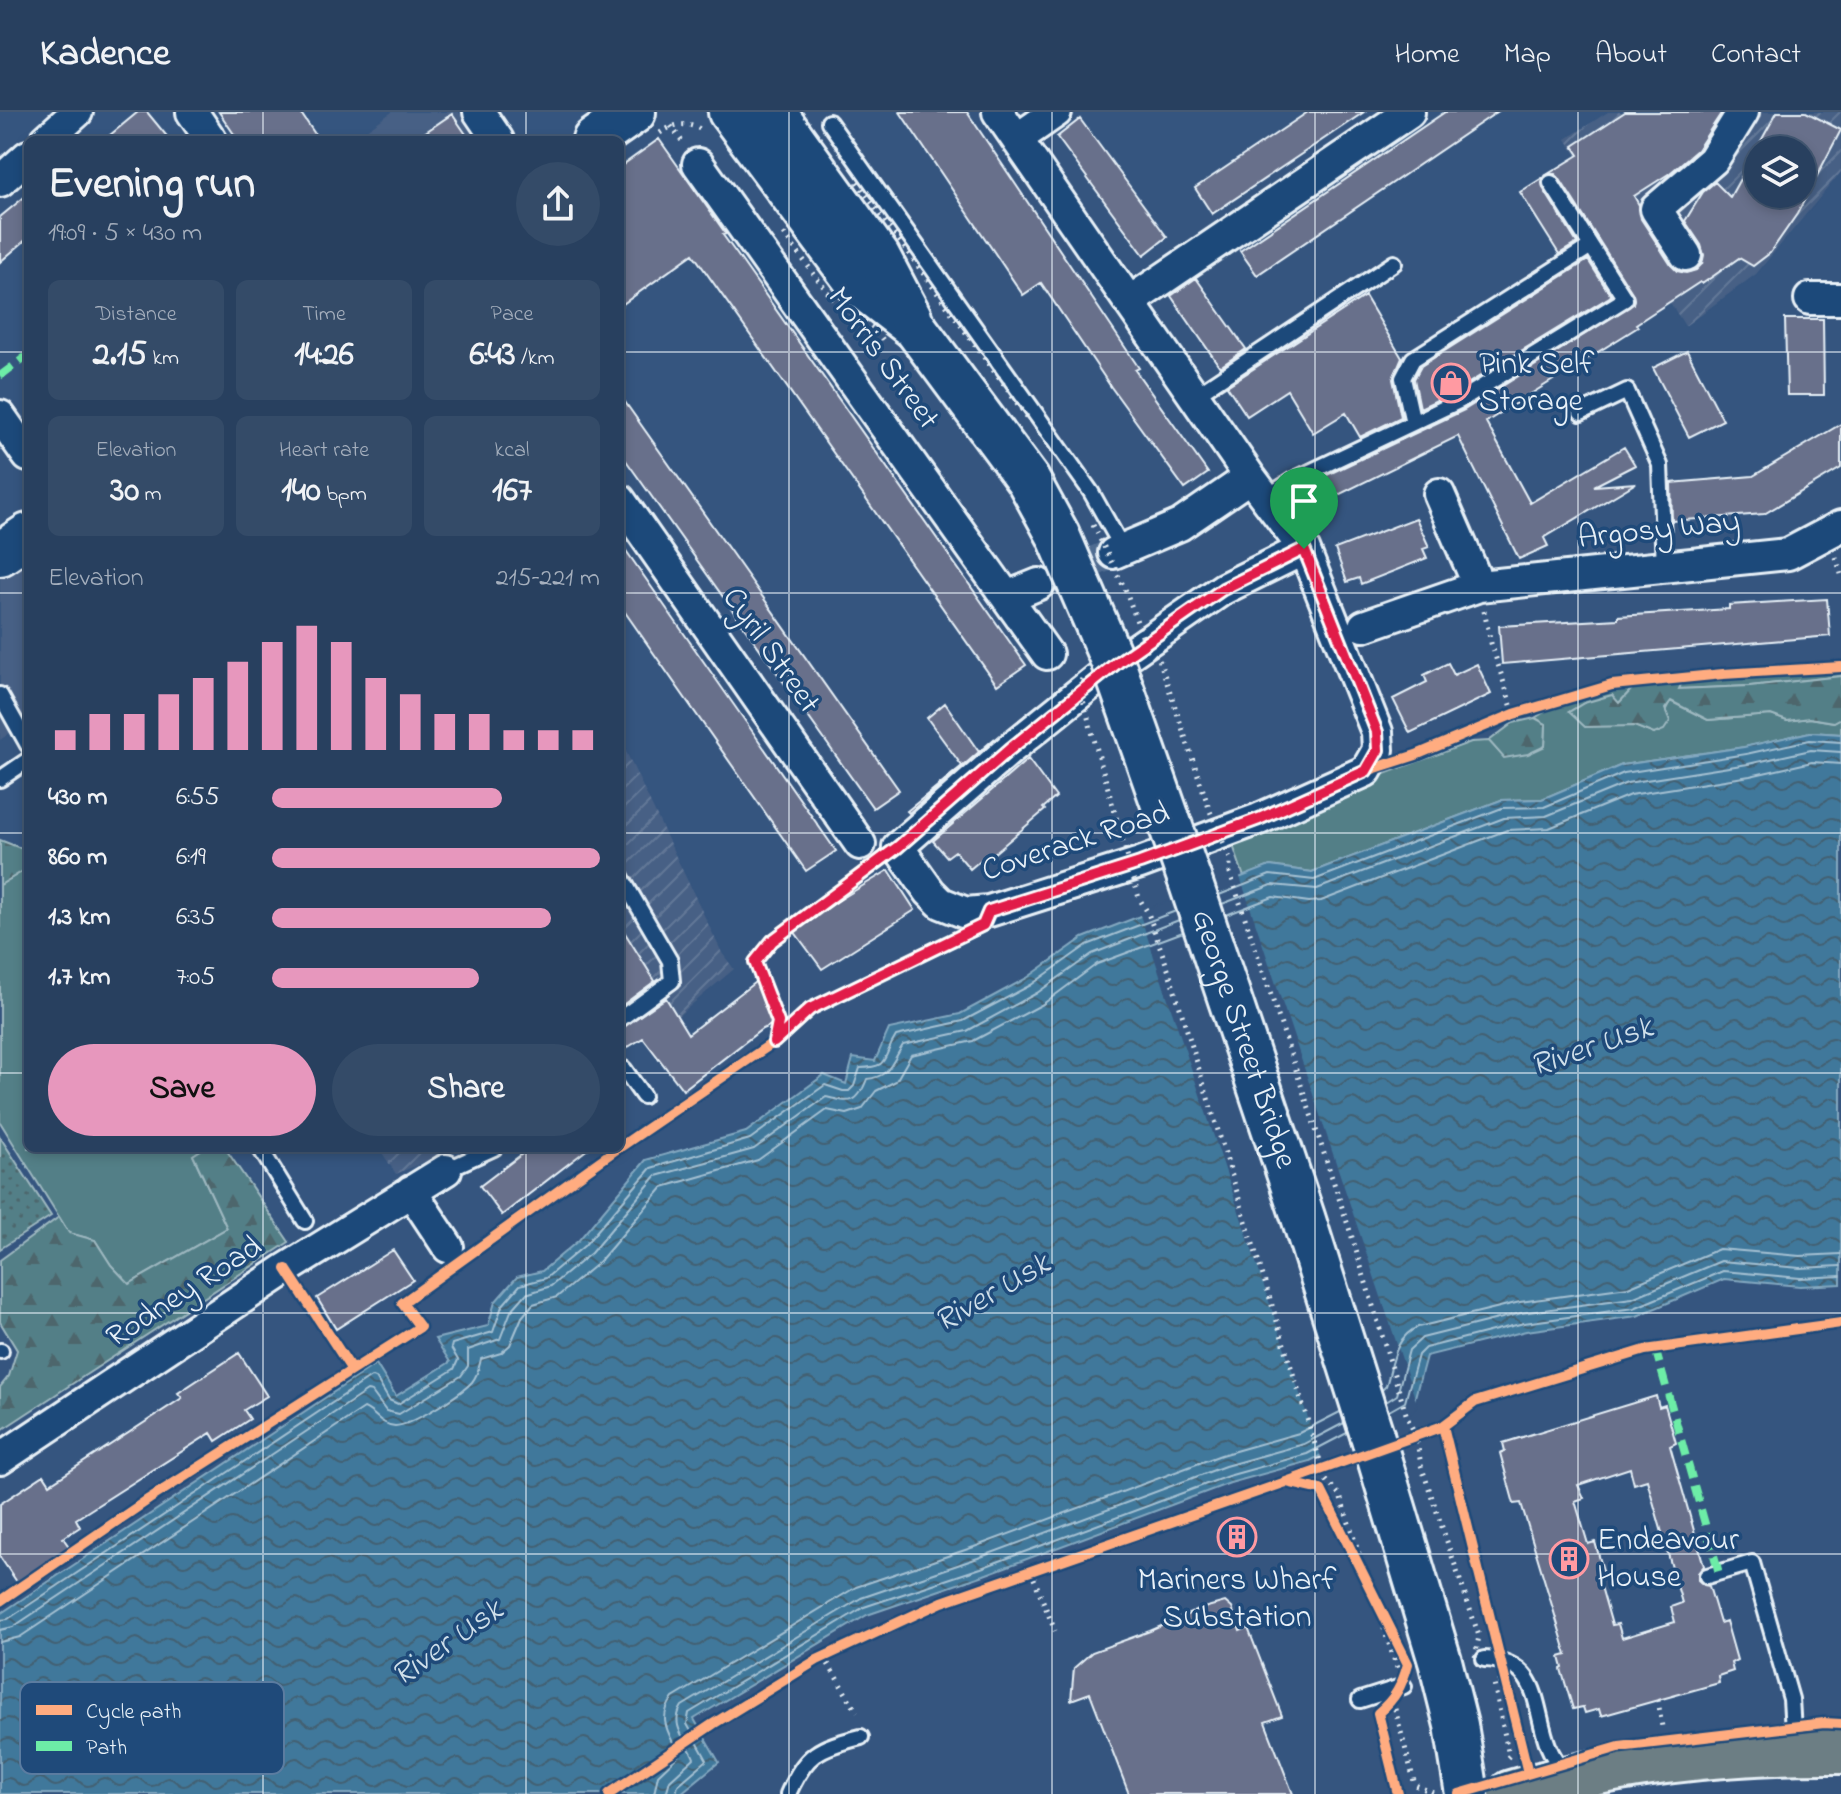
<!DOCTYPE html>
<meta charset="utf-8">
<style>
body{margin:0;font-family:"Indie Flower",sans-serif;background:#344b68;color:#f1f3f6;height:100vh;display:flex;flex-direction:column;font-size:30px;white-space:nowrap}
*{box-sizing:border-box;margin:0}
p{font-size:26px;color:#a5afbd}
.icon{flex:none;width:44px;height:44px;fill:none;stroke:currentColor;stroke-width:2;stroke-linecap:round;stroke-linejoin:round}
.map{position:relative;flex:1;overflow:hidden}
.panel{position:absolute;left:24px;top:24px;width:600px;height:1016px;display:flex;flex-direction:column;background:#28405f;border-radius:12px;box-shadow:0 4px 12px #0003,0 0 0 2px #445974}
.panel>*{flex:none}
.fabs{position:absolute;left:1744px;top:24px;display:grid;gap:16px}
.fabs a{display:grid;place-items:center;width:72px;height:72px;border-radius:50%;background:#28405f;box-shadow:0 4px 12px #0003,0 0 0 2px #445974;font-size:40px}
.pin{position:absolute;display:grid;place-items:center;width:68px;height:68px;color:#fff;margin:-82px -34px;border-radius:50% 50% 50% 0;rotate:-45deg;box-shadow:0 0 8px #0007}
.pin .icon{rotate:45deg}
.round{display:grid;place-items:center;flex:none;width:84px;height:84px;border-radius:42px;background:#344b68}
.head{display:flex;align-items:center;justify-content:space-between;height:136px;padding:0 24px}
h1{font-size:44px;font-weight:700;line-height:60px}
.metrics{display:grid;grid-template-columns:repeat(3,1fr);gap:12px;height:136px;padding:8px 24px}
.metrics div{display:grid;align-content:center;border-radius:12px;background:#344b68;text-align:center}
.metrics b{font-size:34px;font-weight:700}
.metrics small{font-size:22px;font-weight:400}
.metrics p{font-size:22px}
.chart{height:224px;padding:16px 24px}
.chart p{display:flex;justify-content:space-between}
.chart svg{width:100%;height:144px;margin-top:8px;stroke:#e797bd;stroke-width:6}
.primary-button{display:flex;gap:16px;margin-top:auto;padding:16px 24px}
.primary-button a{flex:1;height:92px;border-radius:48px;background:#e797bd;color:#111;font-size:32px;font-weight:700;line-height:92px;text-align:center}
.primary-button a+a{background:#344b68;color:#f1f3f6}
ul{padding:0 24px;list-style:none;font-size:26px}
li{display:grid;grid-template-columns:128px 96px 1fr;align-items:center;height:60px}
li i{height:20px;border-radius:10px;background:#e797bd}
header{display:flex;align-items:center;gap:48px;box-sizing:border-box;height:112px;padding:0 40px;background:#28405f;border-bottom:2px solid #445974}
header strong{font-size:38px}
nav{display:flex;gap:44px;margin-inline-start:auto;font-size:28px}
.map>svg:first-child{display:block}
.built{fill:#476085}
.industrial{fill:url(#industrial-furrows);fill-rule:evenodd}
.grass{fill:#537f87;stroke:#9eb8c0;stroke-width:2}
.forest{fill:url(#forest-firs);stroke:#9eb8c0;stroke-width:2}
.park{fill:url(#park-dots);stroke:#9eb8c0;stroke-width:2}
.water{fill:url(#water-waves);stroke:#83a8c0;stroke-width:2}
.pier{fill:#35557f}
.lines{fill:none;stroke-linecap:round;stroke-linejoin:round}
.shore{stroke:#a5c1d3;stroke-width:2}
.building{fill:#68708b;stroke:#e8f1f8;stroke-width:2;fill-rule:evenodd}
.street-tunnel{stroke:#506c91;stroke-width:30;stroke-dasharray:30 15;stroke-linecap:butt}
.lane-casing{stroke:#e8f1f8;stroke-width:20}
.street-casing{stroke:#e8f1f8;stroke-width:36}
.secondary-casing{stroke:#e8f1f8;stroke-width:48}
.primary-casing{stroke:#e8f1f8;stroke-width:50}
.path{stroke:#e8f1f8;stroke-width:5;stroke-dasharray:2 6;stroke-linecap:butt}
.lane{stroke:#1f4a7a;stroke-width:14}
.street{stroke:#1f4a7a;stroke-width:30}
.secondary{stroke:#1f4a7a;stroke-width:42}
.primary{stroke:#6c7e84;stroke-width:44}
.secondary-bridge-casing{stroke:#e8f1f8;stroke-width:48;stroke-linecap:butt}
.path-bridge{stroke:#e8f1f8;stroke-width:5;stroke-dasharray:2 6;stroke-linecap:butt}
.secondary-bridge{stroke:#1f4a7a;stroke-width:42}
.quiet{stroke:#6deda7;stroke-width:8;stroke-dasharray:16 8;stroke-linecap:butt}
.cycleway-casing{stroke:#1f4a7a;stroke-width:15}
.cycleway{stroke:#ffac80;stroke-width:10}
.route-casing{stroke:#fff;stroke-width:16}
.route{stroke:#e11d48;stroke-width:10}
.grid{fill:none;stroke:#e8f1f8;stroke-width:2;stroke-opacity:0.55}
.labels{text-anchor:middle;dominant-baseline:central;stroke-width:7;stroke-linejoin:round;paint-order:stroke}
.street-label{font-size:32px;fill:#e8f1f8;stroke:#1f4a7a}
.poi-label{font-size:32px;fill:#e8f1f8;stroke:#1f4a7a;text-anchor:start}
.water-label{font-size:34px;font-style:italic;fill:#cfdfea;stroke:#1f4a7a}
.key{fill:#1f4a7a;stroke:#5b7ca0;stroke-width:2}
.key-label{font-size:22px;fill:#e8f1f8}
</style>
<header>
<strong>Kadence</strong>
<nav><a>Home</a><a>Map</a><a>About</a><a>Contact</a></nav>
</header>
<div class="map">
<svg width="1841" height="1682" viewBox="0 0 1841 1682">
<defs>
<pattern id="industrial-furrows" width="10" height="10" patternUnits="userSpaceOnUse" patternTransform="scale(2)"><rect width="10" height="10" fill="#476085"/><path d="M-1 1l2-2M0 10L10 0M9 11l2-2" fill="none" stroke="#627797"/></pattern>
<pattern id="forest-firs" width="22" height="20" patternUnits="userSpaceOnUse" patternTransform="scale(2)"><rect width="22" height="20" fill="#537f87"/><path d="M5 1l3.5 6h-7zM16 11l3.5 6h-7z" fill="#4d666c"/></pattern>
<pattern id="park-dots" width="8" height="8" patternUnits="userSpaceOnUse" patternTransform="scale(2)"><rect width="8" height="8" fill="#537f87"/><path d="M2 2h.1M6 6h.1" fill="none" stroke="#4d666c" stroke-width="1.8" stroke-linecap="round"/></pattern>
<pattern id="water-waves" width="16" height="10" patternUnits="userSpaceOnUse" patternTransform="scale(2)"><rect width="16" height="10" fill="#40789b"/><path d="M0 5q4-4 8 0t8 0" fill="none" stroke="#436072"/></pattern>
</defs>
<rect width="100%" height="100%" fill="#35557f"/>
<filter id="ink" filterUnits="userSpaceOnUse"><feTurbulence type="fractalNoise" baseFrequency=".0125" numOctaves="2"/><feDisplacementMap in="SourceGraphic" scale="16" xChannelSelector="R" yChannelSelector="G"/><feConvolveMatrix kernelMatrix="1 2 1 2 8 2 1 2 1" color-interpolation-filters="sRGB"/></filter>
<g filter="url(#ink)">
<path class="built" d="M392,0H459L478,28H352Z
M28,397V608L0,628V416Z"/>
<path class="industrial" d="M1608,0H1841V60L1756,162L1685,214L1566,27ZM1758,38H1802V82H1758Z
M620,627L722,841L734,857L677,905L620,940Z
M379,1036H456L396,1062Z"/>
<path class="grass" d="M1841,558V564L1750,574L1678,577L1683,568Z
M1611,575L1633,576L1619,591H1584L1569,600L1616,614H1635L1654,622L1670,589L1708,608L1771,603L1787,609L1810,606L1833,610L1841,606V622L1810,620L1745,635L1622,653L1542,687L1501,688L1312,760L1270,754L1244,765L1227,716L1357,672L1471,630L1489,629L1504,645L1545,634L1546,612L1535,606L1555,593Z
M28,756V1036H204L193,1043L227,1116L129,1172L111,1153L95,1128L69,1121L0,1010V773Z"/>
<path class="forest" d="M1841,564V606L1834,610L1810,606L1787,609L1771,603L1708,608L1671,589L1665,597L1670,609L1664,618L1654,622L1634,614L1585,615L1569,600L1584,591L1612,583L1619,591L1633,576L1683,568L1679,577L1750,574Z
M1535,606L1546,612L1545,634L1528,642L1504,646L1489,629L1513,611Z
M0,728L28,739V756L0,773Z
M204,1036H225L289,1130L0,1319V1275L9,1264L17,1238L0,1210V1148L59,1105L69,1121L95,1128L111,1153L129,1172L227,1116L193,1043Z"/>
<path class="park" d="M0,1025L51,1104L0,1137Z"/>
<path class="water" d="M1810,620L1841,622V1172L1800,1174L1724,1167L1637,1204L1526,1219L1426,1244L1412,1296L1310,1349L1230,1371L984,1463L867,1503L694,1607L719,1650L680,1682H0V1502L376,1252L396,1284L450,1250L435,1227L488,1214L495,1190L517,1165L542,1159L579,1128L646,1048L746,1020L824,963L846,972L853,946L875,949L889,917L960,902L1027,866L1083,826L1270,754L1312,760L1501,688L1542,687L1622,653L1744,635Z"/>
<path class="pier" d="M1239,762L1417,1292L1414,1299L1322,1348L1139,800Z"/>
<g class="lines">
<path class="shore" d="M1219,783L1270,763L1314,768L1502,696L1544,695L1624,661L1746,642L1810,628L1841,630
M1222,792L1272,773L1317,777L1504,706L1546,704L1627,671L1748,652L1811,638L1841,640
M1226,803L1273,785L1309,790L1321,789L1507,718L1549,716L1630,683L1750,664L1812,650L1841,652
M1382,1278L1386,1274C1393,1252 1394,1225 1418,1215L1520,1190L1628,1175L1719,1137L1800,1144L1841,1142
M1386,1290L1397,1283L1409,1238L1422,1226L1522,1201L1632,1186L1721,1149L1800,1156L1841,1154
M1389,1299L1405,1290L1418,1243L1425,1236L1524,1211L1634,1196L1723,1159L1800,1166L1841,1164
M0,1508L8,1507L371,1265L376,1266L389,1288L398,1292L454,1257L458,1248L451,1236L452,1232L493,1220L502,1194L520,1173L546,1166L584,1134L651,1056L750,1027L825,973L843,979H849L854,974L860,956C891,955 881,947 896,924L963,909L1031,873L1087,833L1176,799
M0,1518L13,1515L367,1279L372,1280L386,1299L399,1302L461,1264L468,1254V1238L500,1227L511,1199L526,1182L551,1174L591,1141L656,1064L754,1037L826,985C851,991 857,993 867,967C890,965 892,950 903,933L967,919L1037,881L1092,842L1179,808
M0,1530L20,1525L364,1296C375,1300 380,1313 395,1314C411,1314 461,1282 472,1270C478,1263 479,1255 481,1247L501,1241L510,1233L522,1205L533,1192L557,1185L599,1150L663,1075L758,1048L827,998L847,1002L862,997L876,979L896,969L911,943L973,929L1043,892L1097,852L1183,820
M654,1682L658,1663L679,1643C670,1622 656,1608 673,1586L856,1475L974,1435L1221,1343L1299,1321L1340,1300
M666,1682L670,1668L694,1646C687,1628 669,1614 682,1594L861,1486L978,1446L1225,1354L1304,1332L1344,1311
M676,1682L678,1673L707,1648L687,1612L689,1601L864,1495L981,1456L1228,1364L1307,1342L1347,1321"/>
</g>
<path class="building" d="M138,0H147L170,28H104Z
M219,0H300L319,28H238Z
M900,0H967L1139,256L1135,258L1208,361L1185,377L1111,275L1041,171L1023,183Z
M1308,0H1364L1212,102L1195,76Z
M1445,0H1497L1257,163L1240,139Z
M1625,0H1722L1697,38L1670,61L1634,84L1639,93L1641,107L1671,153L1677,159L1686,161L1696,158L1702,152L1704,143L1701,133L1685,109L1703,80L1715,70L1730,85L1777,0H1806L1841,18L1797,102L1770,141L1753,154L1739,146L1702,172L1700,170L1636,212L1638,215L1486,310L1530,391L1624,335L1635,353L1594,374L1636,371L1544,426L1548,434L1519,447L1458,324L1320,392L1310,371L1464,298L1633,192V182L1559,66L1555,62H1548L1579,43L1573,34ZM1758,38H1802V82H1758Z
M452,2L470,28H414Z
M1080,7L1167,125L1144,143L1057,25Z
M659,27L726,122L723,123L736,141L1026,553L997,573L693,142L620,194V55Z
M1544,65L1543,76L1577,131L1559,142L1520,80Z
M28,82V126L0,150V105Z
M1588,148L1611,184L1454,280L1420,296L1414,267L1421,254Z
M1196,166L1246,237L1220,255L1171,184Z
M1365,184L1402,246L1393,267L1401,305L1360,325L1346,301L1313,321L1287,278L1247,304L1227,274Z
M1785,207H1823L1824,283H1787Z
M1687,239L1723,308L1689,325L1653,256Z
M620,283L899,678L873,696L620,340Z
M1841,312V356L1764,402L1672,409L1671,371L1753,364Z
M1416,406L1429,435L1423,437L1427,446L1361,472L1359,466L1347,470L1335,437Z
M620,430L836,739L806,759L620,493Z
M1827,487L1830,524L1502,552L1499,514L1618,507V504L1729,497V493Z
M1448,551L1454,563L1477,552L1491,582L1410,621L1393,587L1427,570L1424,563Z
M945,591L979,640L995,626L909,701L907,699L962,654L927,606Z
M1028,647L1056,685L1043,696L1045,698L985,749L983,746L970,757L955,739L947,745L933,729Z
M889,758L915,798L822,857L794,819L816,805L814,803Z
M620,813L655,869L620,895Z
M759,867L777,911L762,917L683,978L643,926L620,940V917L666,886L688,922Z
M530,1036H589L502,1103L480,1074Z
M393,1138L413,1168L336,1217L317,1186Z
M239,1241L267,1284L244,1298L250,1307L216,1329L211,1321L76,1407L80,1415L63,1426L70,1436L17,1470L0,1445V1392L44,1363L50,1372L182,1286L178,1281Z
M1656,1284L1659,1295L1665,1293L1676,1331L1670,1334L1704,1454L1698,1461V1468L1704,1473L1709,1474L1720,1511L1726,1509L1737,1548L1731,1551L1733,1559L1718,1564L1719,1571L1601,1604L1599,1597L1585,1601L1583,1595L1573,1597L1561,1557L1563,1556L1560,1545L1567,1543L1521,1391L1514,1392L1500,1341L1505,1339L1503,1331ZM1630,1356L1634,1372L1647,1368L1682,1491L1671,1495L1675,1510L1622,1526L1618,1512L1612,1513L1598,1464L1604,1462L1595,1430L1588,1432L1575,1389L1584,1386L1578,1373Z
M1225,1490L1232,1496L1240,1519L1248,1516L1282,1604L1265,1610L1293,1682H1129L1090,1581L1071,1588L1074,1556L1092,1540L1150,1519L1200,1497Z"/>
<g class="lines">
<path class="street-tunnel" d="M1039,472L1114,441"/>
<g class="lane-casing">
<path id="lane" d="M829,10L1091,380L1123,437
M1551,71L1591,134
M1194,284L1394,151
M1581,301L1627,279L1660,353L1664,455
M1265,386L1293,368L1459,289L1625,187L1591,134L1413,247L1403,266L1413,311
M0,583L28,633
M0,667L28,648
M620,763L670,849L672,869L620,907
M620,960L624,957L643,984
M260,1036L305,1109
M446,1058L494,1036
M0,1239H1
M1707,1464L1752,1451L1791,1587L1794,1634
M1484,1547C1556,1549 1525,1623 1565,1659
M1360,1588L1404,1574
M788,1682C806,1641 818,1636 861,1625"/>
</g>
<g class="street-casing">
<path id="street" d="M192,0L211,28
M479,0L498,28
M998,0L1250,365L1304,437L1377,620L1378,638L1366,659L1259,707L1140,751L989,799L966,801L941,791L930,780L898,735L1010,637L1118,550L1223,477L1304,437
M1017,27L1056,0
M46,28L77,0
M698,52L1047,542
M0,69L28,44
M1686,143L1656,97L1713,48L1743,0
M1810,187H1841
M1129,190L1409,0
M0,304L28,344
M1439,382L1479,474
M620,388L860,732
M1114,441L1180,413L1250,365
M1007,485L1039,472
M1364,514L1479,474L1788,442L1841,414
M411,1079L448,1135
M0,1347L286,1157L446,1058"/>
</g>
<g class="secondary-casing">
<g id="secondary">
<path d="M730,0L858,172L916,217"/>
<path d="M774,0L878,144L910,205"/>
<path d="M594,28L634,0"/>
<path d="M0,442L28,423"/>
<path id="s1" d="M1189,766L1303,1105L1372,1323"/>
</g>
</g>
<g class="primary-casing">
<path id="primary" d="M1511,1681C1617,1650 1730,1638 1841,1639"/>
</g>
<path class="path" d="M671,14L684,32
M660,21C675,11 687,10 702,18
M1836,445L1841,462
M1484,499L1491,531L1514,602
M774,930L778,910L755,850L772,829L865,759
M1031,1459L1055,1519
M824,1545L857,1600
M1500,1570L1494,1572L1509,1644L1507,1646
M1658,1588L1662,1615
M1395,1597L1415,1673L1433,1681"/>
<use href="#lane" class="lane"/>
<use href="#street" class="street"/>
<use href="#secondary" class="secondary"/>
<use href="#primary" class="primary"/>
<g class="secondary-bridge-casing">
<path id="secondary-bridge" d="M916,217L1028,368L1058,423L1112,548L1189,766
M1372,1323L1440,1549L1456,1613L1467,1682"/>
</g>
<path class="path-bridge" d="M857,70L1030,309
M784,122L832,186L874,216L883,228
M1093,413L1126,479L1146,535L1159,547L1210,699L1230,747V761L1351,1122L1407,1305L1416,1324L1421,1353L1479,1524L1475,1546
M1082,567L1079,574L1139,786L1148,801L1169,860L1326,1368L1340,1384L1397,1556L1410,1571"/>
<use href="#secondary-bridge" class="secondary-bridge"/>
<path class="quiet" d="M0,264L28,243
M1655,1236L1719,1461"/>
<g class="cycleway-casing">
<path id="cycleway" d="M1366,659L1416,643L1514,602L1612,573L1723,562L1841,555
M620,1035L774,930L810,897L983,813L989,799
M286,1157L352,1258
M1443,1314L1528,1661
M1286,1370L1443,1314L1475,1290L1645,1238L1841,1211
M0,1489L149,1387L420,1215L402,1191L618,1036
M609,1682L713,1612L817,1548L942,1490L1286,1370L1321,1378L1408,1552C1402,1573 1396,1586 1378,1601L1398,1682
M1459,1682L1619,1635L1824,1611L1841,1612"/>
</g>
<use href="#cycleway" class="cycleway"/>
</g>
</g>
<g class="lines" filter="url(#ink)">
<g class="route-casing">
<path id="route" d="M1304,437L1377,620L1378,638L1366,659L1259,707L1140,751L989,799L983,813L810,897L774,930L778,910L755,850L772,829L898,735L1010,637L1118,550L1223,477Z"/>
</g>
<use href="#route" class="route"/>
</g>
<path class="grid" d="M263,0V28M526,0V28M789,0V1682M1052,0V1682M1315,0V1682M1578,0V1682M0,240H28M620,240H1841M0,481H28M620,481H1841M0,721H28M620,721H1841M0,961H28M620,961H1841M263,1036V1682M526,1036V1682M0,1201H1841M0,1442H1841"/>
<defs>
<g id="shop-ring" transform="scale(2)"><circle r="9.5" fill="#1f4a7a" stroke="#ff9aa2" stroke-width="1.5"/><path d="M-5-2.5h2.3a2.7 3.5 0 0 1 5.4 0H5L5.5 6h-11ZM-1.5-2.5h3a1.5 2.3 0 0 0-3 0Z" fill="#ff9aa2"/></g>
<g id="building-ring" transform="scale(2)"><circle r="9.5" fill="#1f4a7a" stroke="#ff9aa2" stroke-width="1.5"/><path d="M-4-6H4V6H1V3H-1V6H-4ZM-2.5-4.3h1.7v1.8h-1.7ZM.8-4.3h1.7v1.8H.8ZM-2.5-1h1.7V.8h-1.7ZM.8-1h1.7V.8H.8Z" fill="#ff9aa2"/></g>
</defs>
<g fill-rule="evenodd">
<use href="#shop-ring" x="1451" y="271"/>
<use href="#building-ring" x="1237" y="1425"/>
<use href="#building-ring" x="1569" y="1447"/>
</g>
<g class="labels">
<g class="street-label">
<text transform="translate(882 247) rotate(54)">Morris Street</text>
<text transform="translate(1659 419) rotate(-6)">Argosy Way</text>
<text transform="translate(770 539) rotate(55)">Cyril Street</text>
<text transform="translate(1076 731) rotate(-18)">Coverack Road</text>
<text stroke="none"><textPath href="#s1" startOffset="170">George Street Bridge</textPath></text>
<text transform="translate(185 1181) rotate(-33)">Rodney Road</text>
</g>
<g class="poi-label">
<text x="1479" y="253">Pink Self<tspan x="1479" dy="37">Storage</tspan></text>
<text x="1597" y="1429">Endeavour<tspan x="1597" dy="37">House</tspan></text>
<text x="1237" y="1469" text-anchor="middle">Mariners Wharf<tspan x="1237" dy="37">Substation</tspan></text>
</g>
<g class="water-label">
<text transform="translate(1592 936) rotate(-19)">River Usk</text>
<text transform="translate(993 1182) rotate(-30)">River Usk</text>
<text transform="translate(448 1532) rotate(-35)">River Usk</text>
</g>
</g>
<rect x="20" y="1570" width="264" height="92" rx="12" class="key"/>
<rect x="36" y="1593" width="36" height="10" fill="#ffac80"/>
<rect x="36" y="1629" width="36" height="10" fill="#6deda7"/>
<g class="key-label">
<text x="86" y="1606">Cycle path</text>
<text x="86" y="1642">Path</text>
</g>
</svg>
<div class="fabs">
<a><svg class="icon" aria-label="layers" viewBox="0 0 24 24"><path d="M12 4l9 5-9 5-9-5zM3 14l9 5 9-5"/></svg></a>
</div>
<div class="pin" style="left:1304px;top:437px;background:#1e9e55"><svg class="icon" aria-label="arrive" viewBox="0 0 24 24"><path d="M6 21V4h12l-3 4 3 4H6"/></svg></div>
<section class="panel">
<div class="head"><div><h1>Evening run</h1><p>19:09 · 5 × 430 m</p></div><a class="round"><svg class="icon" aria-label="share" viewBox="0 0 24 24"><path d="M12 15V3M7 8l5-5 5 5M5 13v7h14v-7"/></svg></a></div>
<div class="metrics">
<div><p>Distance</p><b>2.15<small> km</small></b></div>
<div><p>Time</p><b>14:26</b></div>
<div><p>Pace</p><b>6:43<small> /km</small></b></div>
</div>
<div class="metrics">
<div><p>Elevation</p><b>30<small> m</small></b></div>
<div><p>Heart rate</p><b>140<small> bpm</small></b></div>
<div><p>kcal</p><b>167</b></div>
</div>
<div class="chart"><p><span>Elevation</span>215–221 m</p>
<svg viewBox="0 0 160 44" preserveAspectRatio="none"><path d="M5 44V38M15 44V33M25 44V33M35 44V27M45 44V22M55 44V17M65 44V11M75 44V6M85 44V11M95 44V22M105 44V27M115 44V33M125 44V33M135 44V38M145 44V38M155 44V38"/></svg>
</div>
<ul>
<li><b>430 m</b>6:55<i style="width:70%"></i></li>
<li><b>860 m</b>6:19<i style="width:100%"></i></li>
<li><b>1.3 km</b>6:35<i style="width:85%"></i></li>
<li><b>1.7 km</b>7:05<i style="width:63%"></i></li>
</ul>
<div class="primary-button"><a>Save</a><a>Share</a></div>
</section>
</div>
